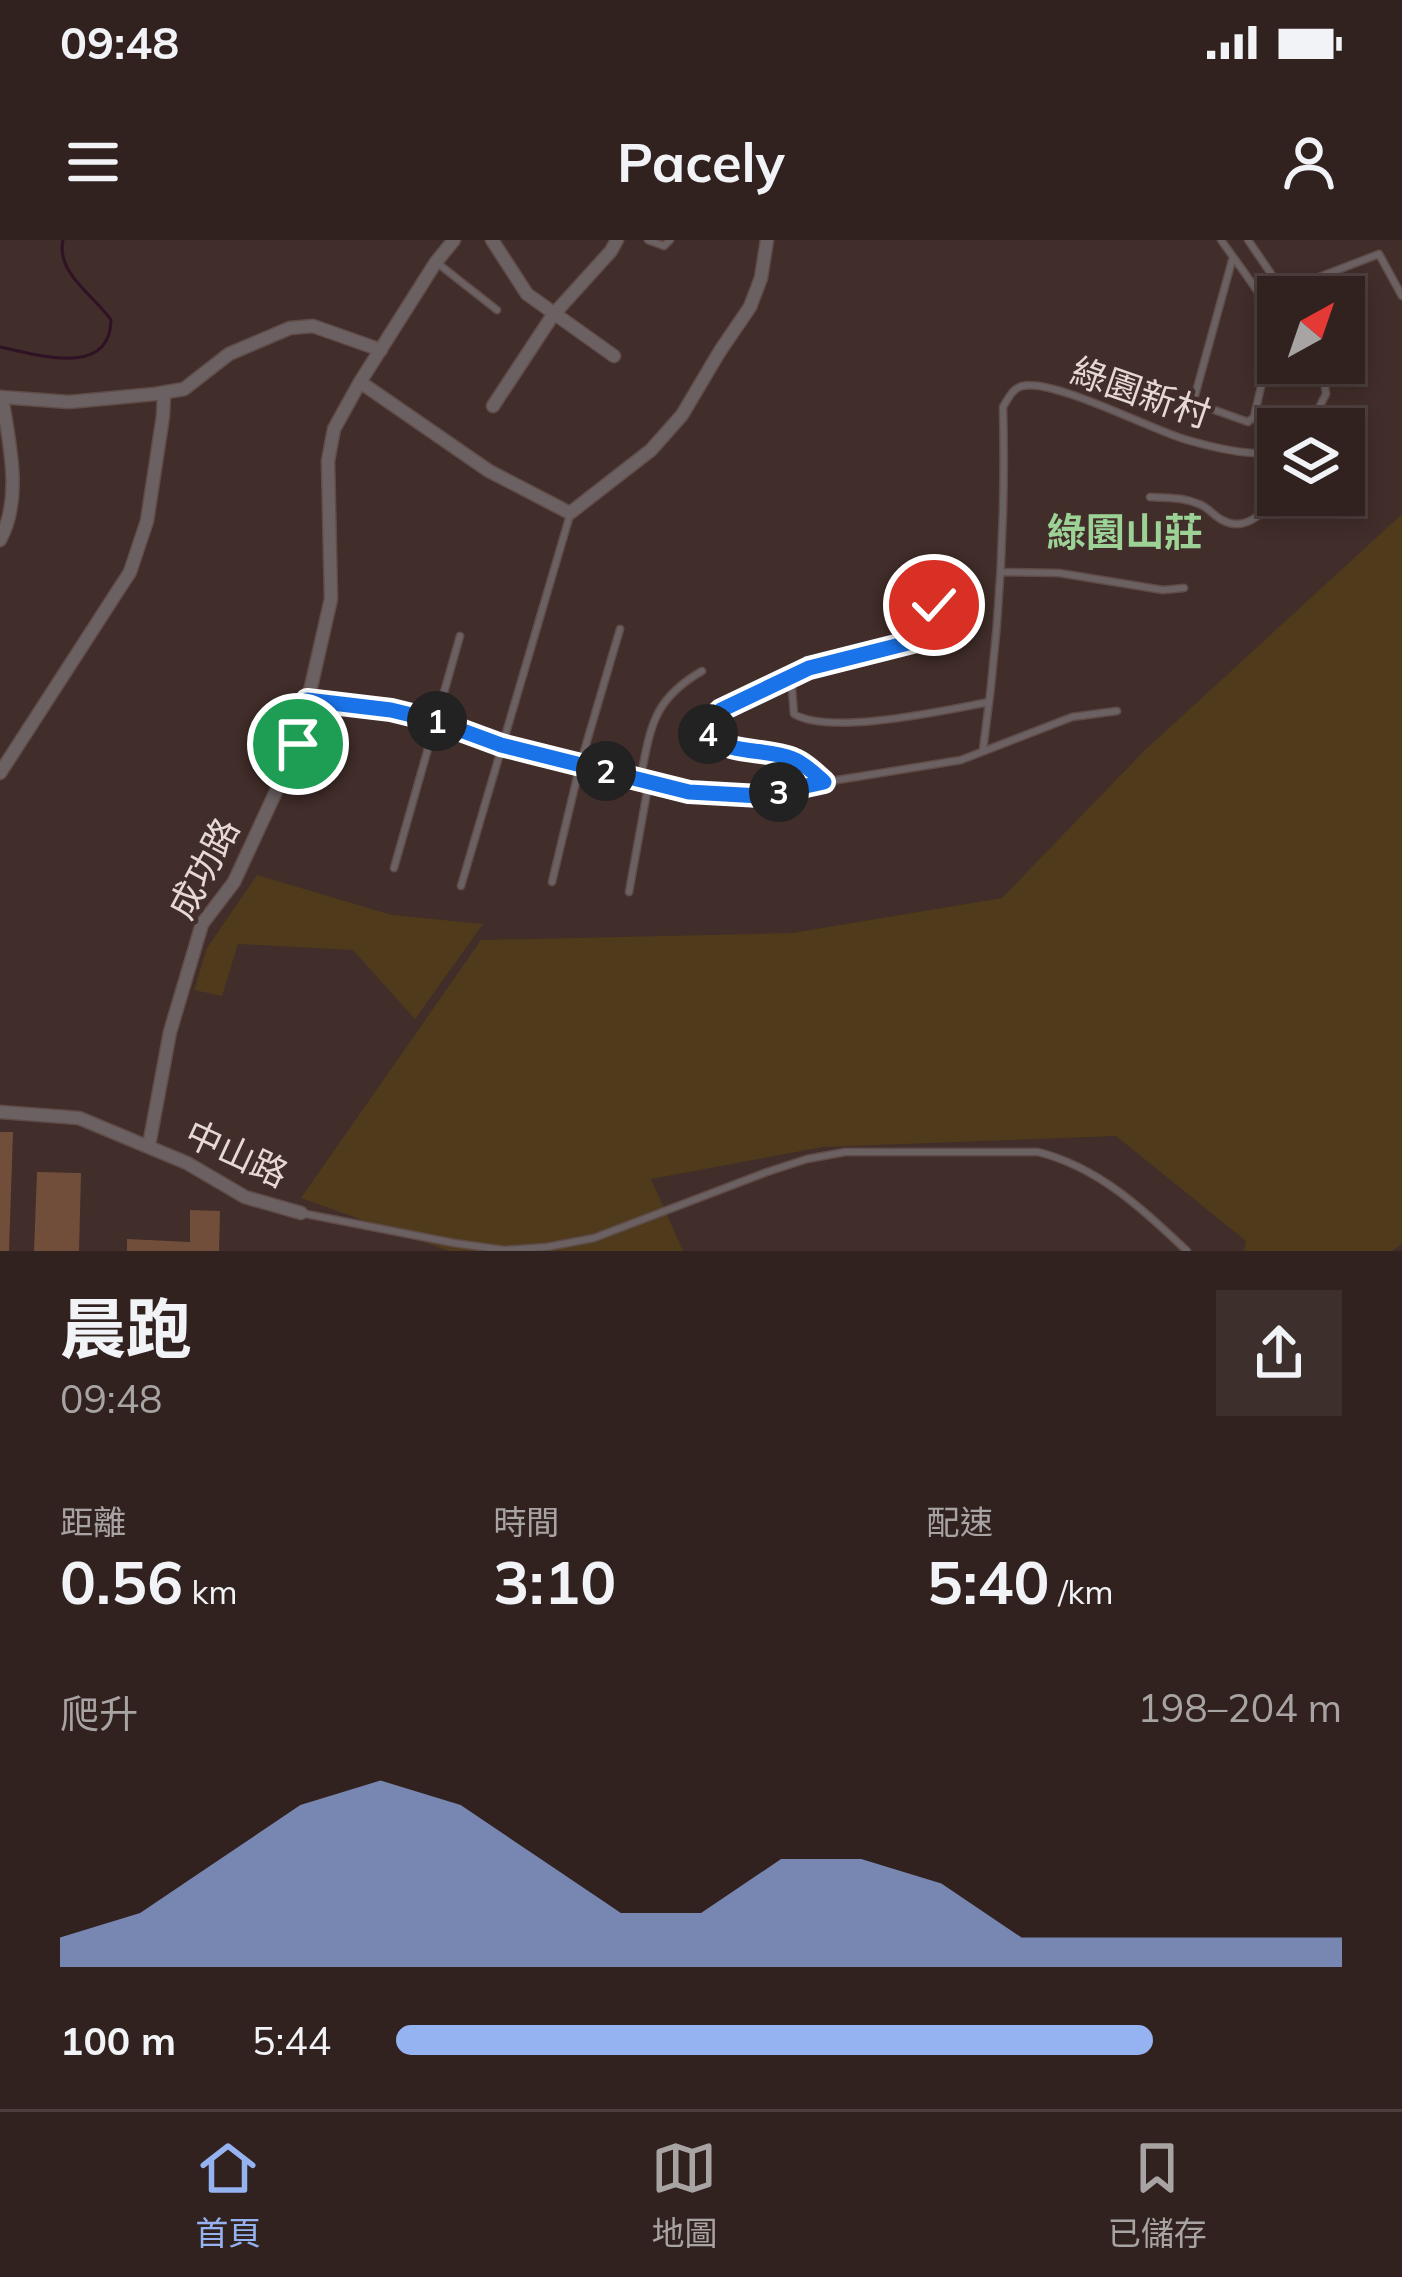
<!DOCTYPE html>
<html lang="zh-TW">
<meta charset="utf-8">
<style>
body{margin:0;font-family:Mulish,"Noto Sans TC",sans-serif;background:#3d2f2c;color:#f1f3f6;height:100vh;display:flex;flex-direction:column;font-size:45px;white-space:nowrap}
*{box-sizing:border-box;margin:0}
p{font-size:39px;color:#a8a4a4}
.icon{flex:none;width:66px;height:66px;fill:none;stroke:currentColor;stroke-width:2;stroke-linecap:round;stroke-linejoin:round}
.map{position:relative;height:1011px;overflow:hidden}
.drawer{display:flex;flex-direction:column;background:#31221f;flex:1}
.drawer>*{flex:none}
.needle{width:78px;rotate:40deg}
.fabs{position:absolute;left:1257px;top:36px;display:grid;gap:24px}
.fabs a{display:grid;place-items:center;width:108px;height:108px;border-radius:0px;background:#31221f;box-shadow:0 6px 18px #0003,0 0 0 3px #4c3f3d;font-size:60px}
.pin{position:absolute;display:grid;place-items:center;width:102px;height:102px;color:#fff;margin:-51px;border:6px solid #fff;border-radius:50%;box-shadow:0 3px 12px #0007}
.km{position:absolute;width:60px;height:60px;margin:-30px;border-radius:50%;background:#222;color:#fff;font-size:33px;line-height:60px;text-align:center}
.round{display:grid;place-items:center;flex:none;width:126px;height:126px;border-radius:0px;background:#3d2f2c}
.headline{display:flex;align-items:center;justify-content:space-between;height:204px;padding:0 60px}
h1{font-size:66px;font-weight:700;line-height:90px}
.stats{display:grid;grid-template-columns:repeat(3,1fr);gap:18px;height:204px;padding:12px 60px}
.stats div{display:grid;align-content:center}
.stats b{font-size:60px;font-weight:700}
.stats small{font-size:33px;font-weight:400}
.stats p{font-size:33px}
.chart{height:336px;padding:24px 60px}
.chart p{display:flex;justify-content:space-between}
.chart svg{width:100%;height:216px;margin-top:12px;fill:#95b2f1;opacity:.7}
ul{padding:0 60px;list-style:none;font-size:39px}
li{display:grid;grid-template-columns:192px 144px 1fr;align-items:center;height:90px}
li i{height:30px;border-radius:15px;background:#95b2f1}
.status{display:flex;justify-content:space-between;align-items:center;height:84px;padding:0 60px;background:#31221f;direction:ltr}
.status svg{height:33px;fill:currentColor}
header{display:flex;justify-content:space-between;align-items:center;height:156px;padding:0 60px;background:#31221f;font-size:54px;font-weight:700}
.menu{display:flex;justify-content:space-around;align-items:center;height:168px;border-top:3px solid #4c3f3d;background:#31221f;font-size:33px;color:#a8a4a4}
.menu a{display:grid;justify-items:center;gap:6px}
.menu .on{color:#95b2f1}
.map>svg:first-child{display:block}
.green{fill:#4f3a1c}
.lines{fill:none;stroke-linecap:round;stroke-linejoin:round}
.stream{stroke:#301225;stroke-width:3}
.building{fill:#714e3a}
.lane-casing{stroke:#5f4c48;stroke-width:9}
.street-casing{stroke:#5f4c48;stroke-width:15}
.lane{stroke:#6b6062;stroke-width:6}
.street{stroke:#6b6062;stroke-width:12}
.route-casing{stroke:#fff;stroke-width:24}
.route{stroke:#1a73e8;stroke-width:15}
.labels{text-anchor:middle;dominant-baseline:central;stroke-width:9;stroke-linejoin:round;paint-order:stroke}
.street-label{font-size:36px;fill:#e6d8d6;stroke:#412d29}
.neighbourhood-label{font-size:39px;font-weight:bold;fill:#9cd296;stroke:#412d29}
</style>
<div class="status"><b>09:48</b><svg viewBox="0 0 49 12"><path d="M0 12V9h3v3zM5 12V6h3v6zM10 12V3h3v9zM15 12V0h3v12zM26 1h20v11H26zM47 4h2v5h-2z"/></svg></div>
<header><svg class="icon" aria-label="menu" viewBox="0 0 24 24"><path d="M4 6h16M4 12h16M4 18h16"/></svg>Pacely<svg class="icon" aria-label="person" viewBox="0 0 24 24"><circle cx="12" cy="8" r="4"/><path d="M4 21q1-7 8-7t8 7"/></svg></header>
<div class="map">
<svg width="1402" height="1011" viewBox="0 0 1402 1011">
<rect width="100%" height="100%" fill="#412d29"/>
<path class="green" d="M1402,274V1004L1392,1011H1244L1246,1001L1116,896L823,907L651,939L683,1011H449L301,958L481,700L792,693L1002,658L1143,512Z
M257,635L392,675L483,684L415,779L353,710L238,704L222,756L194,750L207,708Z"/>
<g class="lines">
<path class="stream" d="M0,107C35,114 110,139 111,80C94,55 56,34 63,0"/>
</g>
<path class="building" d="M0,892H13L9,1011H0Z
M37,932L81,933L79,1011H34Z
M190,970L220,971L219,1011H127V999L190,1002Z"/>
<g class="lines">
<g class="lane-casing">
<path id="lane" d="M648,0L664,6L670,0
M1221,0C1240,27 1261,53 1276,82L1254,177L1248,182L1198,164L1194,159L1233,17
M1248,0L1287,57
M436,22L497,70
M1283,51L1379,14L1402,56
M1308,189L1326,154L1322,123
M1150,257C1167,258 1183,257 1199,264C1208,267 1214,276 1222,280C1245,293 1265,272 1278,255
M1001,332L1059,333L1163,350L1184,348
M791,437L794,474C831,496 946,470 989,462
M311,461L391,470L437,481L501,505L690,552L761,557L825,542L961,520L1072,477L1117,471
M983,510C999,396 1006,282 1003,167C1008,159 1012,149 1022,146C1052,138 1150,189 1184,199C1214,208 1248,216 1278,213
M640,540C651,487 652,460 702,431
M825,542C815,534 804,523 792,518C768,509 677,516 721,470L809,428L924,399L928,394L935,365
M394,628L460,396
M552,642L580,525L620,389
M461,646L570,275
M629,652L649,541
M301,973L454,1003L504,1010L547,1007L594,998L767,932L807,919L845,912H1038C1098,927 1143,969 1187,1011"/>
</g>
<g class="street-casing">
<path id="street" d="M492,0L527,54L614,116
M360,142L489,231L570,273L651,210L682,175L720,111L750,67L761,38L767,0
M0,157L69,162L155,154L184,149L229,114L290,88L313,86L381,110
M493,166L553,75L611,11L617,0
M0,300C23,257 9,203 2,157
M0,533L130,332L147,281L163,176L164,153
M0,872L79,878L187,923L245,957L301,973
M149,905L170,792L202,684L234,642L298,504L331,359L328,221L334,189L360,142L436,22L454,0"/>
</g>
<use href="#lane" class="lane"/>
<use href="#street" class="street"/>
</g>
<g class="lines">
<g class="route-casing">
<path id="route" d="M298,504L307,460L391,470L436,481L501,505L689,552L760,556L824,542C815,534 804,523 793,519C765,508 733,515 708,496C705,484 712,478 721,470L809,428L924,399L928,394L934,365"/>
</g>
<use href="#route" class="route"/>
</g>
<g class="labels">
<g class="street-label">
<text transform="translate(1141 152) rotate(19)">綠園新村</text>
<text transform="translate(203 628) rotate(-62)">成功路</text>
<text transform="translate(237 913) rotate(25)">中山路</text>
</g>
<g class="neighbourhood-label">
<text x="1125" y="291">綠園山莊</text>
</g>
</g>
</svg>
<div class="fabs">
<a><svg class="needle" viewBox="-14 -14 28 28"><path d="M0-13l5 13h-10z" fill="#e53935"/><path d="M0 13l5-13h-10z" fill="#a8a4a4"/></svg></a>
<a><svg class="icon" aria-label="layers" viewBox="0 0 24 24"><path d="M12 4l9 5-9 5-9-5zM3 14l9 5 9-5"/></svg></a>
</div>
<div class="pin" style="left:298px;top:504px;background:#1e9e55"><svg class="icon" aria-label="arrive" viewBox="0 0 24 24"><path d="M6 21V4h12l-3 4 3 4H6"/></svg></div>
<div class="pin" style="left:934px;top:365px;background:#d93025"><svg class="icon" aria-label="check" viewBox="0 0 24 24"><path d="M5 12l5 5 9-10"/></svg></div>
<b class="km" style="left:437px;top:481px">1</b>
<b class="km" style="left:606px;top:531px">2</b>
<b class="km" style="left:779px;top:552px">3</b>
<b class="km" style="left:708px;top:494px">4</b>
</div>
<section class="drawer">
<div class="headline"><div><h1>晨跑</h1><p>09:48</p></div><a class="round"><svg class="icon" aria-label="share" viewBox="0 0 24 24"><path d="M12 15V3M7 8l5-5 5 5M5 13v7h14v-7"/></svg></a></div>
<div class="stats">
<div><p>距離</p><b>0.56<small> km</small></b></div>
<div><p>時間</p><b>3:10</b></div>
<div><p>配速</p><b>5:40<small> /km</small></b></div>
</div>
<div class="chart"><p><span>爬升</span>198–204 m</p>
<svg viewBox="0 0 160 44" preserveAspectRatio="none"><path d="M0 44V38L10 33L20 22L30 11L40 6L50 11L60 22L70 33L80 33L90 22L100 22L110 27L120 38L130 38L140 38L150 38L160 38V44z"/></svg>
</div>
<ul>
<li><b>100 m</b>5:44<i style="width:80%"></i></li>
</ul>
</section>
<nav class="menu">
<a class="on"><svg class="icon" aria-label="home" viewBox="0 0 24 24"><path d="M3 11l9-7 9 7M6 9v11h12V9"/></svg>首頁</a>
<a><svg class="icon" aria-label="map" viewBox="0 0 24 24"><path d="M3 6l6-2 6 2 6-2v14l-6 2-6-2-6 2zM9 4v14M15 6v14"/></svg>地圖</a>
<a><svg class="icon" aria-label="saved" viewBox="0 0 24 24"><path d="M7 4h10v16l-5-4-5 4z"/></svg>已儲存</a>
</nav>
